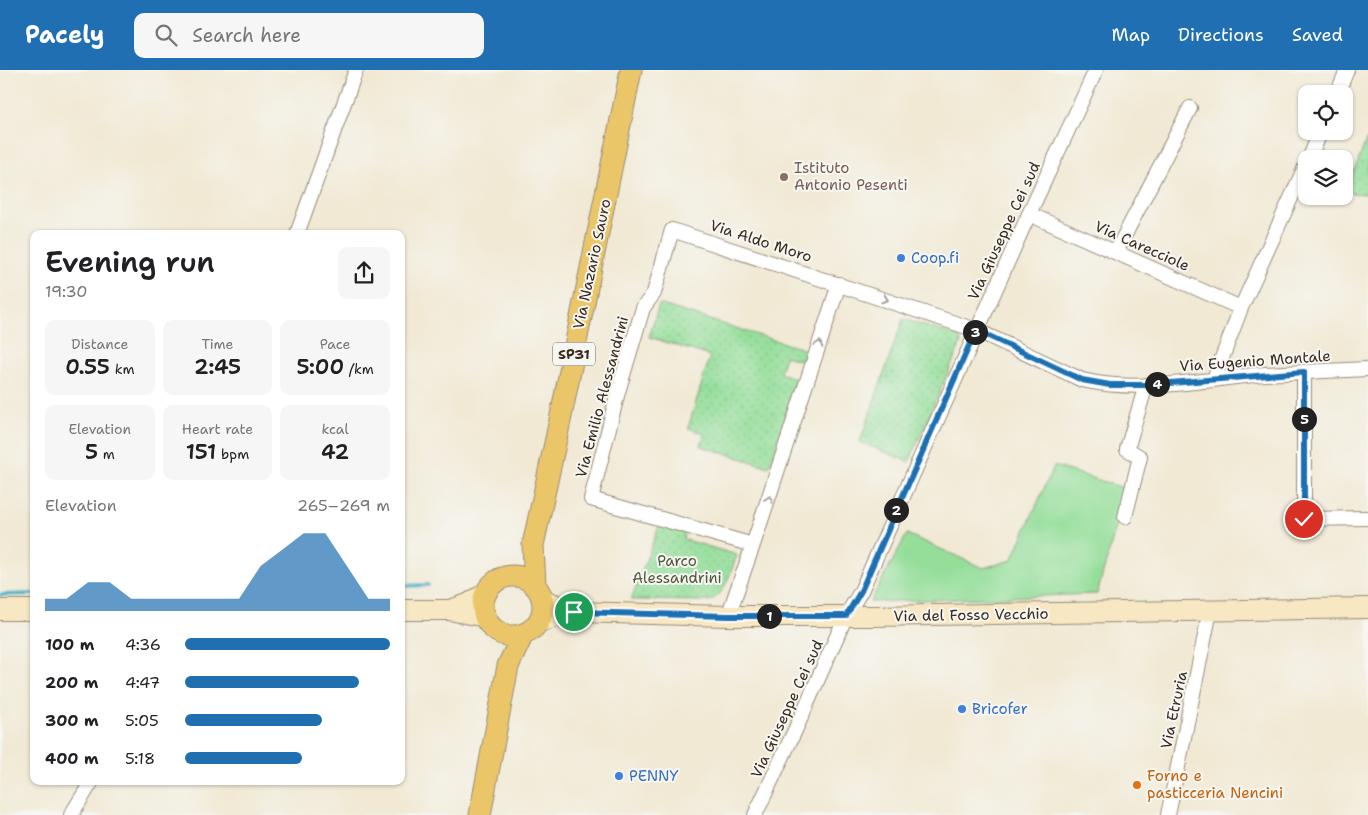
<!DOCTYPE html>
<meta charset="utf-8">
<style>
body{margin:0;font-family:"Shantell Sans",sans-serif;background:#f6f6f6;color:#202124;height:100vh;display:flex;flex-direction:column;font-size:19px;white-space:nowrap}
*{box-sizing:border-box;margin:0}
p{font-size:16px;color:#757577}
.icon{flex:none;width:28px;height:28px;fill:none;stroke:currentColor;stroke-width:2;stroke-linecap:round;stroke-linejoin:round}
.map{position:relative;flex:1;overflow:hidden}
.drawer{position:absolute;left:30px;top:160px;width:375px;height:555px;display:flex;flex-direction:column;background:#fff;border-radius:10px;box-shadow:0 1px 4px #0004}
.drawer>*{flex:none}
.fabs{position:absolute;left:1298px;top:15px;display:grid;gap:10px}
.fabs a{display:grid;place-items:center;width:55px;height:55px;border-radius:10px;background:#fff;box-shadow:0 1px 4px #0004;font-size:25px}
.pin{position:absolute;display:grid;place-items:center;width:42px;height:42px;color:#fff;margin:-21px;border:2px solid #fff;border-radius:50%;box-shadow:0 1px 5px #0007}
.km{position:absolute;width:25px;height:25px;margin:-12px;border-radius:50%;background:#222;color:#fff;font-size:14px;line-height:25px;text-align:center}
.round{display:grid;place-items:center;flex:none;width:52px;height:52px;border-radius:10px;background:#f6f6f6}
.summary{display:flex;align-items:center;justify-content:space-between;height:85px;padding:0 15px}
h1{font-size:28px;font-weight:600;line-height:38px}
.figures{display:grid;grid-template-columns:repeat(3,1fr);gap:8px;height:85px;padding:5px 15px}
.figures div{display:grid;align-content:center;border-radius:10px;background:#f6f6f6;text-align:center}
.figures b{font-size:21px;font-weight:600}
.figures small{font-size:14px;font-weight:400}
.figures p{font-size:14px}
.chart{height:140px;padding:10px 15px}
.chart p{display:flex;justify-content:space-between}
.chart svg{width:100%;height:90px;margin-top:5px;fill:#1f6fb2;opacity:.7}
ul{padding:0 15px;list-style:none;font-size:16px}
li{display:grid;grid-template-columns:80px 60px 1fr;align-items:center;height:38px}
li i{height:12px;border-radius:6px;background:#1f6fb2}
header{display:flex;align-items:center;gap:30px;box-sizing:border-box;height:70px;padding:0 25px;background:#1f6fb2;color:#fff}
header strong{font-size:24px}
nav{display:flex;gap:28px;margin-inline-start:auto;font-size:18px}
.search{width:350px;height:45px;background:#f6f6f6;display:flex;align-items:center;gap:12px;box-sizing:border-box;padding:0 18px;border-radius:10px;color:#757577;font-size:19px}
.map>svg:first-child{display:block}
.green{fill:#94de9a;stroke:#68845c}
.park{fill:url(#park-dots);stroke:#68845c}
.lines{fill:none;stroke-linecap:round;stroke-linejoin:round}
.stream{stroke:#43abc3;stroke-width:4}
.street-casing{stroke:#968a79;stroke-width:16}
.secondary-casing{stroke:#968a79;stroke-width:22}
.primary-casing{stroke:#968a79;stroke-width:23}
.street{stroke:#fff;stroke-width:14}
.secondary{stroke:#f7e8c3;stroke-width:20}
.primary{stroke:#ebc669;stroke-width:21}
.oneway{stroke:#a79f9a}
.route-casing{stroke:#fff;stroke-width:10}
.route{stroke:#1f6fb2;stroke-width:6}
.education-dot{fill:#8d6e63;stroke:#f6f6f2;stroke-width:2}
.shop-dot{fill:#3f7fe0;stroke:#f6f6f2;stroke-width:2}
.food-dot{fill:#e8710a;stroke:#f6f6f2;stroke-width:2}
.labels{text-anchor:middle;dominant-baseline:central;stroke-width:4;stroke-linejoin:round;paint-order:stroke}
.shield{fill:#f6f6f2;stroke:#73675e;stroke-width:1}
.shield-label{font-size:14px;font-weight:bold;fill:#3b2a1e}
.education-label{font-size:15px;fill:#785e54;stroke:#f6f6f2;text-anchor:start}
.street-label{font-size:15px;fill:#3b2a1e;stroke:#f6f6f2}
.shop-label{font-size:15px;fill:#366cbe;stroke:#f6f6f2;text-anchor:start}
.park-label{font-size:15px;fill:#51573d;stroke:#f6f6f2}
.food-label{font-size:15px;fill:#c56008;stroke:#f6f6f2;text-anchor:start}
</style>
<header>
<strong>Pacely</strong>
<div class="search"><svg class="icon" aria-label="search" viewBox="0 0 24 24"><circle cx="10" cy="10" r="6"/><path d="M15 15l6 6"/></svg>Search here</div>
<nav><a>Map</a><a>Directions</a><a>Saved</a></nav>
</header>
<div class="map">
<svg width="1368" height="745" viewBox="0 0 1368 745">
<defs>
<pattern id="park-dots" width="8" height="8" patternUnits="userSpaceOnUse" patternTransform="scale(1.25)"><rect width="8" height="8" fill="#94de9a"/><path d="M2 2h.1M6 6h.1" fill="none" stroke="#80bf84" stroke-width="1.8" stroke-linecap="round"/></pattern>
</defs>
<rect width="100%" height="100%" fill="#f6f6f2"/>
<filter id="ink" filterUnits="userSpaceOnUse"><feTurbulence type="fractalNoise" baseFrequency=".02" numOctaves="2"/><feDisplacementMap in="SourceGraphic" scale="10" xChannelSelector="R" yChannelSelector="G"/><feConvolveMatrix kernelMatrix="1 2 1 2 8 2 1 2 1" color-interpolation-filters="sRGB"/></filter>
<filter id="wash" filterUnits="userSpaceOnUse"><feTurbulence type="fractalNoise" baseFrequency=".0096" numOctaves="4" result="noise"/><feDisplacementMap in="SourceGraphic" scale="20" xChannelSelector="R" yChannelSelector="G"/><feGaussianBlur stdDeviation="1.12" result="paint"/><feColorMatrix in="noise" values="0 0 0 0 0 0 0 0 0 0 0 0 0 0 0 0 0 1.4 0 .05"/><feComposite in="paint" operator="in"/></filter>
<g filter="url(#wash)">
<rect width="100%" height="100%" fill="#f1e9d4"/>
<path class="green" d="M1054,396L1127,419L1097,524L870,532L907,464L983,498L1012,490Z"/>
<path class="park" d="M1366,70L1368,71V124L1346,123Z
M659,234L806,280L802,291L785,286L780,303L797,309L769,397L701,376L704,363L688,358L710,286L649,267Z
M903,249L960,267L961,273L909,392L860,372Z
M660,453L685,461L683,469L737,485C731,500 726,525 709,531L631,530Z"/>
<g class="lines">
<path class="stream" d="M401,516L428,515
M0,525L34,524"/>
</g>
</g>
<g filter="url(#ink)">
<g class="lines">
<g class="street-casing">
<path id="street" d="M1337,24L1347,0
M1309,89L1321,61
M1029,144L1241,238
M297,164L356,0
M1116,182L1190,38
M1304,302V449L1368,448
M1214,309L1241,238L1306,95
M1125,447L1140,387L1127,379L1146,315
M753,475L591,429L618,322L643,238L654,223L672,160L976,260L1082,310C1137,323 1197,311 1253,305C1291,302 1330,301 1368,299
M728,546L753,475L839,214
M71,745L92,711
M755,745L798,654L846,546L861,521L1029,144L1096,0
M1168,745L1210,541"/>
</g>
<g class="secondary-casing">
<path id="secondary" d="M542,529L574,542
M0,540H34
M401,540H449L486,547
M450,540L468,534L486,523
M538,552L574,542L728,546H872L1368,538"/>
</g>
<g class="primary-casing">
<path id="primary" d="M483 536a30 30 0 1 1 60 0a30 30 0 1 1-60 0Z
M535,516L533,475L561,346L631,0
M480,745L508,596L523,564"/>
</g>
<use href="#street" class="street"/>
<use href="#secondary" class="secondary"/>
<use href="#primary" class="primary"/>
</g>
<defs><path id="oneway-chevron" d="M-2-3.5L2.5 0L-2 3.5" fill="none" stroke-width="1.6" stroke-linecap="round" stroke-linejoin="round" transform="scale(1.25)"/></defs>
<g class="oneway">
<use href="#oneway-chevron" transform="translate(885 229) rotate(19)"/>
<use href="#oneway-chevron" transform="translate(819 274) rotate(-72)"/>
<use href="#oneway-chevron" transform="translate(769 429) rotate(-72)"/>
</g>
</g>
<g class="lines" filter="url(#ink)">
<g class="route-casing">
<path id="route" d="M574,542L728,546H846L861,521L976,260L1082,310L1110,315H1146L1304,302V449"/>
</g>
<use href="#route" class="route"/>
</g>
<circle class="education-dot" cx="784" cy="107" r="5"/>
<g class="shop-dot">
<circle cx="901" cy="188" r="5"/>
<circle cx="962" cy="639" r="5"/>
<circle cx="619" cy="706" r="5"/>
</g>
<circle class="food-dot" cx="1137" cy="715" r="5"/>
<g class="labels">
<rect class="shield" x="553" y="272.5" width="42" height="23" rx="4"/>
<g class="shield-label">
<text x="574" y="284">SP31</text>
</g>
<g class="education-label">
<text x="794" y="98">Istituto<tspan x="794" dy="17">Antonio Pesenti</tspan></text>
</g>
<g class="street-label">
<text transform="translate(1004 161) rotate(-65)">Via Giuseppe Cei sud</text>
<text transform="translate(761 171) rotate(18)">Via Aldo Moro</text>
<text transform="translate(1142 176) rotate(24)">Via Carecciole</text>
<text transform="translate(592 194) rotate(-78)">Via Nazario Sauro</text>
<text transform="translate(1255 291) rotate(-4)">Via Eugenio Montale</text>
<text transform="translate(602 327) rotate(-75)">Via Emilio Alessandrini</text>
<text transform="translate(971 545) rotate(-1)">Via del Fosso Vecchio</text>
<text transform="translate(787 639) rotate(-65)">Via Giuseppe Cei sud</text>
<text transform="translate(1174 640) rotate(-78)">Via Etruria</text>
</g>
<g class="shop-label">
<text x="911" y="188">Coop.fi</text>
<text x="972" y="639">Bricofer</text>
<text x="629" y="706">PENNY</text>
</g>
<g class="park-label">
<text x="677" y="491">Parco<tspan x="677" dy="17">Alessandrini</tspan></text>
</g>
<g class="food-label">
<text x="1147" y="706">Forno e<tspan x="1147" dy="17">pasticceria Nencini</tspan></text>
</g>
</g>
</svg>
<div class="fabs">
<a><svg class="icon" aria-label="locate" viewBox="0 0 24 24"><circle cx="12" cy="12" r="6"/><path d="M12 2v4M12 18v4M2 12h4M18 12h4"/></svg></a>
<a><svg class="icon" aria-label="layers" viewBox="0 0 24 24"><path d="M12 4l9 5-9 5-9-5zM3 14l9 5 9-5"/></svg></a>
</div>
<div class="pin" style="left:574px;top:542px;background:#1e9e55"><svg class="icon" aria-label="arrive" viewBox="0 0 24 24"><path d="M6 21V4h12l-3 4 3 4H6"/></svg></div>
<div class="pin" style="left:1304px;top:449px;background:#d93025"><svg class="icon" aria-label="check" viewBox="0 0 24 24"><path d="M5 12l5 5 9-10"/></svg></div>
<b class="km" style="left:769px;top:546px">1</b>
<b class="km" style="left:896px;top:440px">2</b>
<b class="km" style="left:975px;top:262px">3</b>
<b class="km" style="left:1157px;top:314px">4</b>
<b class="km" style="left:1304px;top:349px">5</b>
<section class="drawer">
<div class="summary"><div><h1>Evening run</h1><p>19:30</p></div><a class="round"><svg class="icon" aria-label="share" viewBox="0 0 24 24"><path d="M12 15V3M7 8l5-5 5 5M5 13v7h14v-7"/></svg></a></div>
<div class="figures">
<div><p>Distance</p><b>0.55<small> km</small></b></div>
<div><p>Time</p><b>2:45</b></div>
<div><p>Pace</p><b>5:00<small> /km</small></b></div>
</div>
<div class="figures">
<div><p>Elevation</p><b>5<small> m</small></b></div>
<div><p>Heart rate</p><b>151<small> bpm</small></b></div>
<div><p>kcal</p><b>42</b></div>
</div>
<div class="chart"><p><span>Elevation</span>265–269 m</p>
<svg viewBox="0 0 160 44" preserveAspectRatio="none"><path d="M0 44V38L10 38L20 30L30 30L40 38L50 38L60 38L70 38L80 38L90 38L100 22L110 14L120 6L130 6L140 22L150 38L160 38V44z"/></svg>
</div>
<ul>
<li><b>100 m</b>4:36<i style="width:100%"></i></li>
<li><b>200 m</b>4:47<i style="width:85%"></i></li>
<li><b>300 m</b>5:05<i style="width:67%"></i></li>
<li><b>400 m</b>5:18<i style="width:57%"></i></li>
</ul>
</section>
</div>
